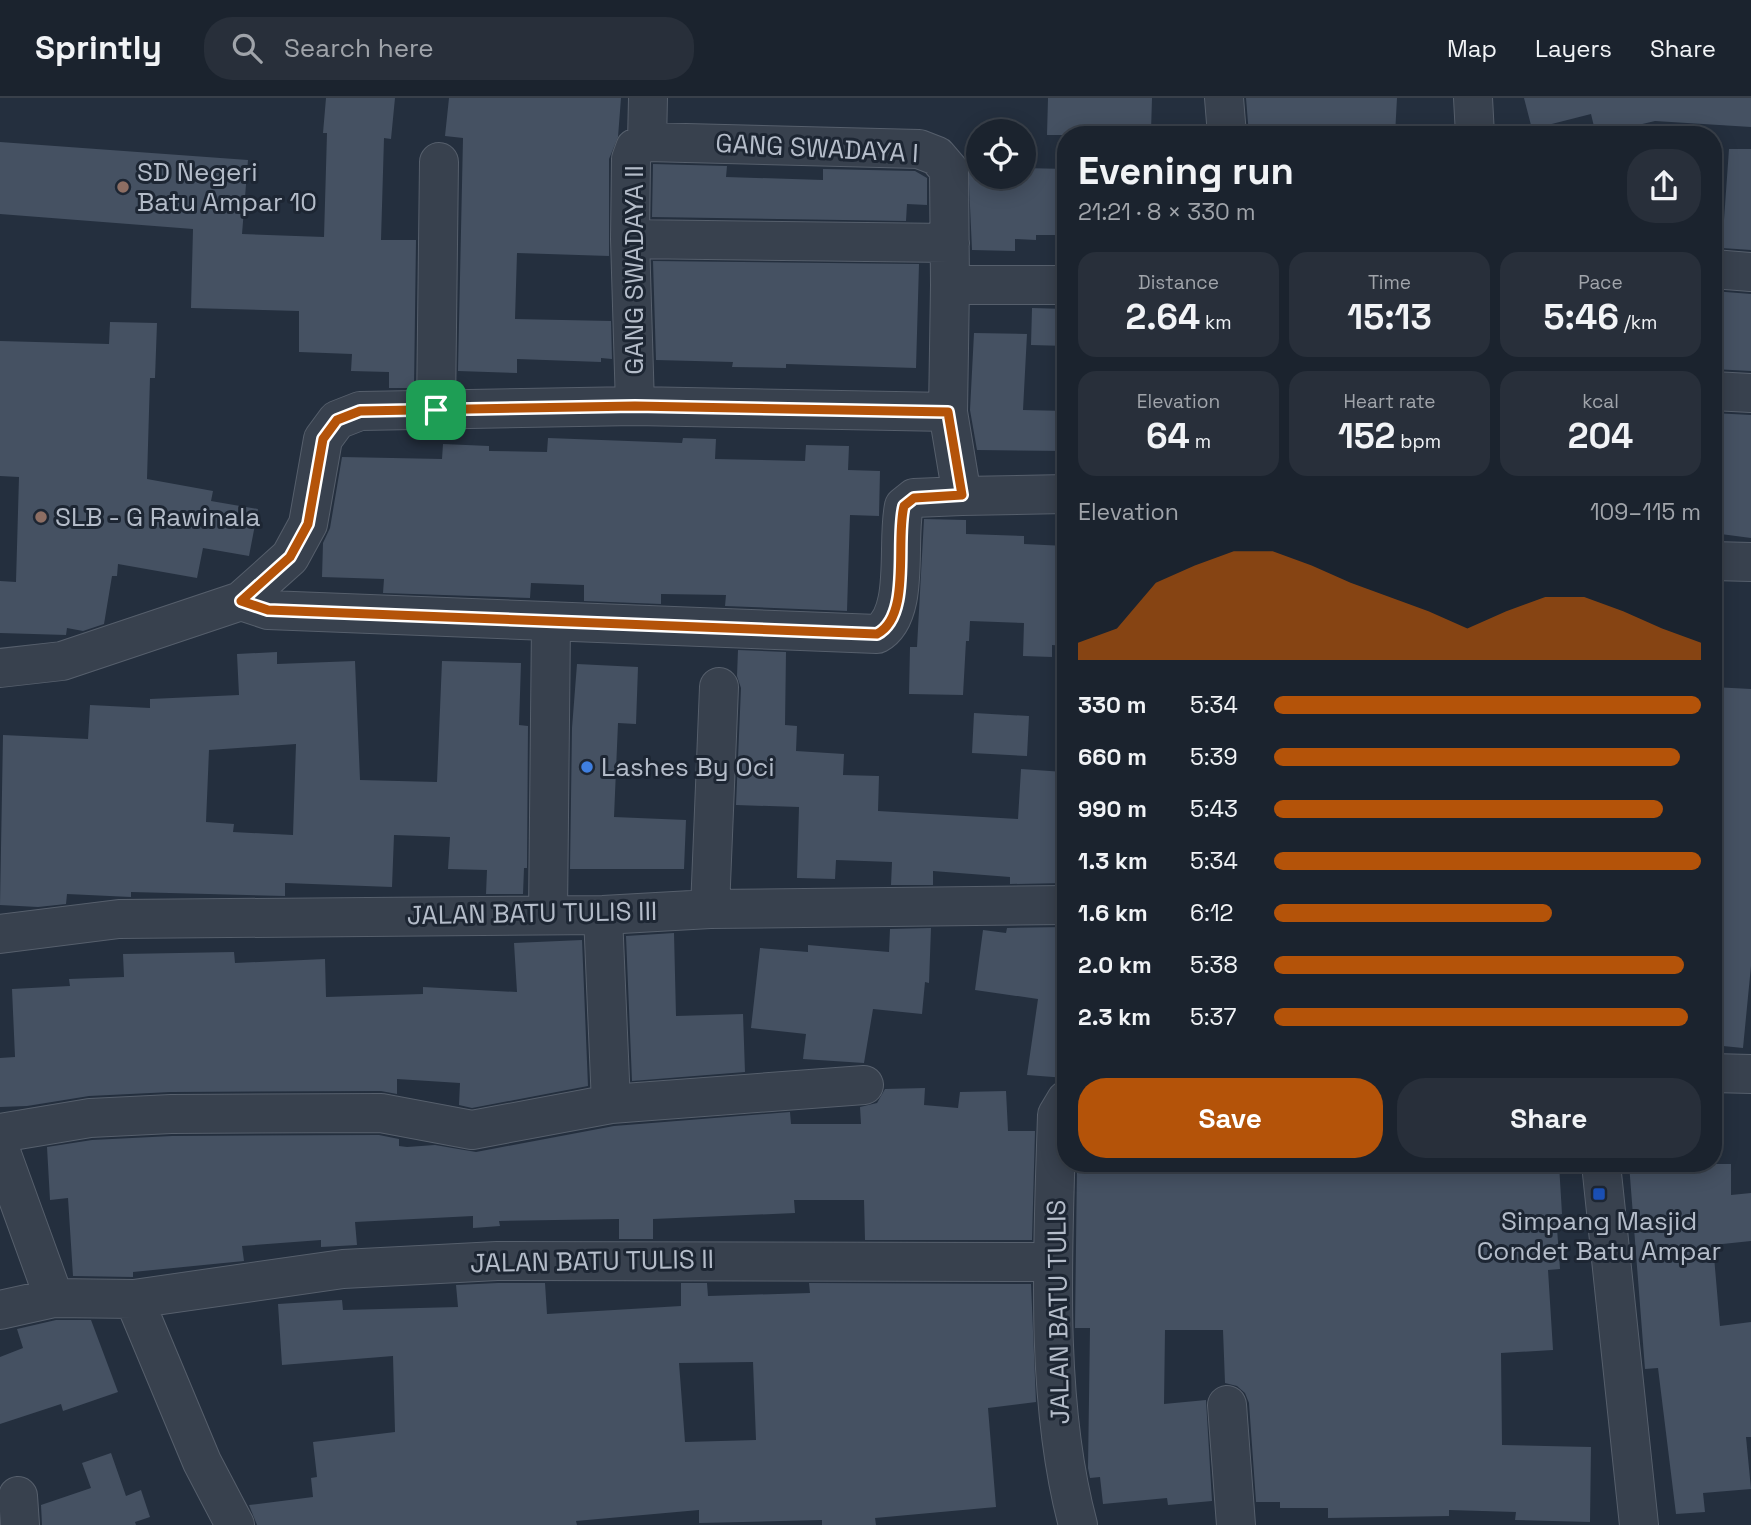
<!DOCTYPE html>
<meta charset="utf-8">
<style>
body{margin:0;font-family:"Space Grotesk",sans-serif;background:#282f3a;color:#f1f3f6;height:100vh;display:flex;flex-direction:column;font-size:26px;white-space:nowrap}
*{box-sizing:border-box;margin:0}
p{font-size:23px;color:#a0a4aa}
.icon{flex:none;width:38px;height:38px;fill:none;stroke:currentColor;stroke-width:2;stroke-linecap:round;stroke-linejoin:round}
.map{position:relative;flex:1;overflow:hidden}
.side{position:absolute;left:1057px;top:28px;width:665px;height:1046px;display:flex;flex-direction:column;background:#1b232e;border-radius:28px;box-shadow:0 4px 18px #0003,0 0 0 2px #39404a}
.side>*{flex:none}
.fabs{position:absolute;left:966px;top:21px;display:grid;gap:14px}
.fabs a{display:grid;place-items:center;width:70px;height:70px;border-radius:50%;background:#1b232e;box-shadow:0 4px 18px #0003,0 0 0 2px #39404a;font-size:35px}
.pin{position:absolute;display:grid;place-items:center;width:60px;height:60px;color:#fff;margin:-30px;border-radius:14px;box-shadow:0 4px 10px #0006}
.round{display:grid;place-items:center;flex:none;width:74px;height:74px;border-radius:28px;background:#282f3a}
.summary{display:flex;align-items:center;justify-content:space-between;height:119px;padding:0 21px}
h1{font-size:38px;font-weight:800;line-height:52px}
.stats{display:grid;grid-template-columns:repeat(3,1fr);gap:10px;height:119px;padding:7px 21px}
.stats div{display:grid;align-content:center;border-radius:18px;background:#282f3a;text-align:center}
.stats b{font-size:35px;font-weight:800}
.stats small{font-size:19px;font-weight:400}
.stats p{font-size:19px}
.chart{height:196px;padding:14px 21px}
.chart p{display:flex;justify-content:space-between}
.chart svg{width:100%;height:126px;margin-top:7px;fill:#b45309;opacity:.7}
.action{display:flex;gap:14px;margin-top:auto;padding:14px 21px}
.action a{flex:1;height:80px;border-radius:28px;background:#b45309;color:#fff;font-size:28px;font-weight:800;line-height:80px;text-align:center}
.action a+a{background:#282f3a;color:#f1f3f6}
ul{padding:0 21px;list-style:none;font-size:23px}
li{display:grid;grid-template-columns:112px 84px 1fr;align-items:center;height:52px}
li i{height:18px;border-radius:9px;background:#b45309}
header{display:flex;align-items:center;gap:42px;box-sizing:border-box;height:98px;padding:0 35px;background:#1b232e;border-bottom:2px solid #39404a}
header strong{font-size:33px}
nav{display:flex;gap:38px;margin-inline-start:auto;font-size:24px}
.search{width:490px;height:63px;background:#282f3a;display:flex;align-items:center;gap:18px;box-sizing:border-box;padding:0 24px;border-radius:28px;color:#a0a4aa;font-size:26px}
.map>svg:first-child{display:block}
.building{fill:#455162;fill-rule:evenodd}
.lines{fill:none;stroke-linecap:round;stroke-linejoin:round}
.minor-casing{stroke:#565f6c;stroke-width:40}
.minor{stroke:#38414e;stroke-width:38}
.route-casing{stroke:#fff;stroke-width:14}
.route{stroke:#b45309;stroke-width:9}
.education-dot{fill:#8d6e63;stroke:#1d2633;stroke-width:2.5}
.shop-dot{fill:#3f7fe0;stroke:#1d2633;stroke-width:2.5}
.transit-dot{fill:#1a4fb4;stroke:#1d2633;stroke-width:2.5}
.labels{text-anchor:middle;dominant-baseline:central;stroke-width:6;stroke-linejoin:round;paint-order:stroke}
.street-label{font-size:26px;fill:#b4bcc9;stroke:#1d2633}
.poi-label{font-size:26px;fill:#b4bcc9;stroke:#1d2633;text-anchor:start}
</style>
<header>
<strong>Sprintly</strong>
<div class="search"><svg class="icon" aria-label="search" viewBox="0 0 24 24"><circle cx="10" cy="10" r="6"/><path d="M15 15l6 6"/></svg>Search here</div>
<nav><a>Map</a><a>Layers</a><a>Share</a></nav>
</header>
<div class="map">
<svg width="1751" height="1427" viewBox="0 0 1751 1427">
<rect width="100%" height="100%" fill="#242f3e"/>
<path class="building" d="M326,0H395L391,41L384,40L381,142H416L414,290H389V274L351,273L352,256L299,254V213L191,210L193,131L0,116V44L248,62L242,136L324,139L327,35H323Z
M449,0H621L618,39L609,61V158L517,155L515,221L611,223L612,261L601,260V264L517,261V275L458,273L463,40L445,38Z
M1048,0H1152L1151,34L1085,31V37H1047Z
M1246,0H1397L1395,37H1249Z
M1524,0H1751V29L1655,23L1596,37L1591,16L1532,31Z
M1729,51H1751V152L1722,150Z
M968,64H978V79H1024V70L1066,71V137H1036V142L1015,141V153L972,152Z
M653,66L727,68L726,79L823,82V71L915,73L927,80V107L907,106L906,123L652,119Z
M653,163L919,166L916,270L786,266V270L732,269L733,264L656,262Z
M1713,193L1751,196V273L1713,271Z
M1032,210L1066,211V248L1031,247Z
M110,224L157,225L155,280H150L147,381L213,393L211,403L258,411L249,458L203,450L197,480L118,466L117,478H112L104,526L83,533L67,530L66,537L0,535V483L16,484L19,379L0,378V243L109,246Z
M974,235L1027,236L1023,312L1066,313V353L977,352L970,312Z
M1713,315L1751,317V440L1713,435Z
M548,340L682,345L683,340L716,341L715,361L805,363L806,347L849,348L848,372L880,373L879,418L850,417L847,513L725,508L726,497L661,496V506L584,503V487L531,485L530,500L383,495L384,481L322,479L323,445L330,430L342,359L442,361L443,346L489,348V353L547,354Z
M924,421L966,422V436L1024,438V446L1066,448V548L1052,547V559L1023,558L1024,525L970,523L969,543H966L963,597L909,596L910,549H917Z
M738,552L786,554L785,627L797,628L796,653L844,656L843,677L879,678L878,713L1018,721L1021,671L1064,674L1059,736L1066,737V785L1010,786V779L933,773V787H891L892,764L836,762L835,781L797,780L799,709L736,707L741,590L737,578Z
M277,554V566L355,563L360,682L437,684L442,563L521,565L519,627L528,628L527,770H524L523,796H486L487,772L448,771L450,739L394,737L392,789L285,785V798L131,794V799L67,796L66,806L38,809L0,807L3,637L88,641L90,607L150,610V601L239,597L237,556ZM296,646L293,737L233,734L234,726L206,724L209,652Z
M577,566L638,569L636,626L618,625L614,719L686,722L684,771H570L572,630Z
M1713,589L1751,591V868L1743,950L1713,947Z
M974,615L1029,618L1027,658L972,655Z
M1066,829V980L1027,977L1038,901L975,892L983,832L1006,835L1007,830Z
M931,830L929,885L925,884L922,916L873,911L864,965L803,961L806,936L751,930L760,850L808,854V847L889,854L890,831Z
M674,835L676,918L743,916L745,974L632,983L626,838Z
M582,842L588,988L472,1010L459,1007L460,985L397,981V996L381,993L171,994L89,998L27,1008L0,1009V960L15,959L12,891L70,888L69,881L124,879L123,856L234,854L235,865L325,861L326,899L423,896V889L517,894L514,845Z
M925,990L924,1007L958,1010L960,994L1006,993L1008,1033H1035L1032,1142H865L864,1102H794L795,1115L653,1121V1141H619V1121L499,1123L500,1128L473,1130V1118L355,1124L357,1147L321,1149V1142L242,1148L244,1163L133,1174V1179L73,1178L68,1100L50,1102L47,1049L92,1042L172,1038L379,1037L399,1041V1048L407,1049L435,1047L476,1054L614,1028L790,1014L791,1026H861L860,1009L877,1005L885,991Z
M1077,1066H1288V1072L1387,1073V1070L1446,1068V1066H1559L1562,1116L1556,1117L1560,1171L1548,1172L1553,1252L1501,1255L1502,1347L1591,1349L1590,1424L1515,1422L1516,1414L1449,1412V1418L1328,1420V1410H1280V1404H1256L1249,1305L1245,1295L1237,1288L1225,1285L1223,1232H1165L1164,1306L1206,1302L1212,1403L1168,1407L1167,1400L1103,1406L1100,1379L1090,1380L1088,1370L1090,1230H1075Z
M1629,1066H1731V1097L1751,1095V1143L1713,1147L1720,1228L1751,1224V1339H1746L1751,1391L1703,1395L1705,1414L1676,1416L1658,1270L1645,1271Z
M498,1185H545L547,1216L681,1208V1185H707L708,1198L810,1195L809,1185L1031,1186L1036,1304L988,1310L996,1409L875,1420L876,1427H822V1422L699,1425V1412L576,1423L577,1427H257L249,1407L313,1399L311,1380L317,1379L313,1344L395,1334L393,1258L282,1267L278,1206L342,1202L343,1212L458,1209L456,1187ZM753,1264L756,1342L685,1344L679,1265Z
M56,1222H91L118,1294L63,1313L61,1306L0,1326V1259L23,1250L17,1231Z
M111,1355L126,1398L141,1392L150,1419L135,1424L136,1427H42L41,1407L91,1390L82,1365Z"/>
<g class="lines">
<g class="minor-casing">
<path id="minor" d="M1224,0L1227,37
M1473,0L1475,37
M647,44L648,0
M630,141L950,145
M1713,171L1751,174
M1713,293L1751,295
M635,308L630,141L631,61L635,50L647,44L919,51L937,58L949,72L950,187
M436,312L439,64
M948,314L950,187H1066
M1713,463L1751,464
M241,503L268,512L877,536C911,517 896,443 904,408L914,400L962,398
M0,570L62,563L241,503L290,459L308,426L323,341L337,322L360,313L635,308L948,314L962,398L1066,396
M710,811L719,589
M548,817L551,524
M603,817L611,1006
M0,836L119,821L603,817L710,811L1066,807
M1713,975L1751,976
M1066,1002L1057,1017C1053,1147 1044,1301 1078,1427
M0,1035L90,1020L171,1016L381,1015L472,1032L611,1006L864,987
M0,1051L54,1200L134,1201L202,1364L235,1427
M1601,1066L1639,1427
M134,1201L343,1171L497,1163L1052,1164
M0,1212L54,1200
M1227,1307L1236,1427
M18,1398L20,1427"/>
</g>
<use href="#minor" class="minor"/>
</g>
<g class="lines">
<g class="route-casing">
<path id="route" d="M635,308L948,314L962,397L914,400L904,408C895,443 912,518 877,536L268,512L241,503L290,459L308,426L323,341L337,322L360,313Z"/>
</g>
<use href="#route" class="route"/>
</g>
<g class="education-dot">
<circle cx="123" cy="89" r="7"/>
<circle cx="41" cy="419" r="7"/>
</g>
<circle class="shop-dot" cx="587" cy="669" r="7"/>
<rect class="transit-dot" x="1592" y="1089" width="14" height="14" rx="3.5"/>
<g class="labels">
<g class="street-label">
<text transform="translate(817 50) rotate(3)">GANG SWADAYA I</text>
<text transform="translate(634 172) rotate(-90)">GANG SWADAYA II</text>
<text transform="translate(532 815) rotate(-1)">JALAN BATU TULIS III</text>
<text transform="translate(592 1163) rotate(-1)">JALAN BATU TULIS II</text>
<text transform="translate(1058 1214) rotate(-91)">JALAN BATU TULIS</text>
</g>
<g class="poi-label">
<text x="137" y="74">SD Negeri<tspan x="137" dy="30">Batu Ampar 10</tspan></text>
<text x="55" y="419">SLB - G Rawinala</text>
<text x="601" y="669">Lashes By Oci</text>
<text x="1599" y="1123" text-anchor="middle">Simpang Masjid<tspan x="1599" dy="30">Condet Batu Ampar</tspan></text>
</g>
</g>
</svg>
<div class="fabs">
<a><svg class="icon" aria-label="locate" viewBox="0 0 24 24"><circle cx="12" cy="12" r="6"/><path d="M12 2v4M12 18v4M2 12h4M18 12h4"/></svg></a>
</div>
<div class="pin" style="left:436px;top:312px;background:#1e9e55"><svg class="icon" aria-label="arrive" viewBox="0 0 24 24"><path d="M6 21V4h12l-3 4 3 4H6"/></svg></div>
<section class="side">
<div class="summary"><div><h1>Evening run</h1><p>21:21 · 8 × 330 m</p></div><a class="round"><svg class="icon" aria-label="share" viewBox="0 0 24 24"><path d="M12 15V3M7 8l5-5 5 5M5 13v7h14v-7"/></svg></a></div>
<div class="stats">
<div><p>Distance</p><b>2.64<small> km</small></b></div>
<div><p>Time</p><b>15:13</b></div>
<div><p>Pace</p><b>5:46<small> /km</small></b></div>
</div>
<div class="stats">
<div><p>Elevation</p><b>64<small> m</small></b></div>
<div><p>Heart rate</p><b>152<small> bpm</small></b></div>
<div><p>kcal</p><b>204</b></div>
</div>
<div class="chart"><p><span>Elevation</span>109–115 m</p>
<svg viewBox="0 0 160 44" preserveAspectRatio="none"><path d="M0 44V38L10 33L20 17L30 11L40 6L50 6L60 11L70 17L80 22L90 27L100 33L110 27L120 22L130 22L140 27L150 33L160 38V44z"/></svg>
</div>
<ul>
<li><b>330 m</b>5:34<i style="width:100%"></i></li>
<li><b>660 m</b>5:39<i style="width:95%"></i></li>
<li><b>990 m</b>5:43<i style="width:91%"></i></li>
<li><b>1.3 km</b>5:34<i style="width:100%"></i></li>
<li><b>1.6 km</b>6:12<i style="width:65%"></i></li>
<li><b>2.0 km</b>5:38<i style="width:96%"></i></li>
<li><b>2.3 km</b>5:37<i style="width:97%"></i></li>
</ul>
<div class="action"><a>Save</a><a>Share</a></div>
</section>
</div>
